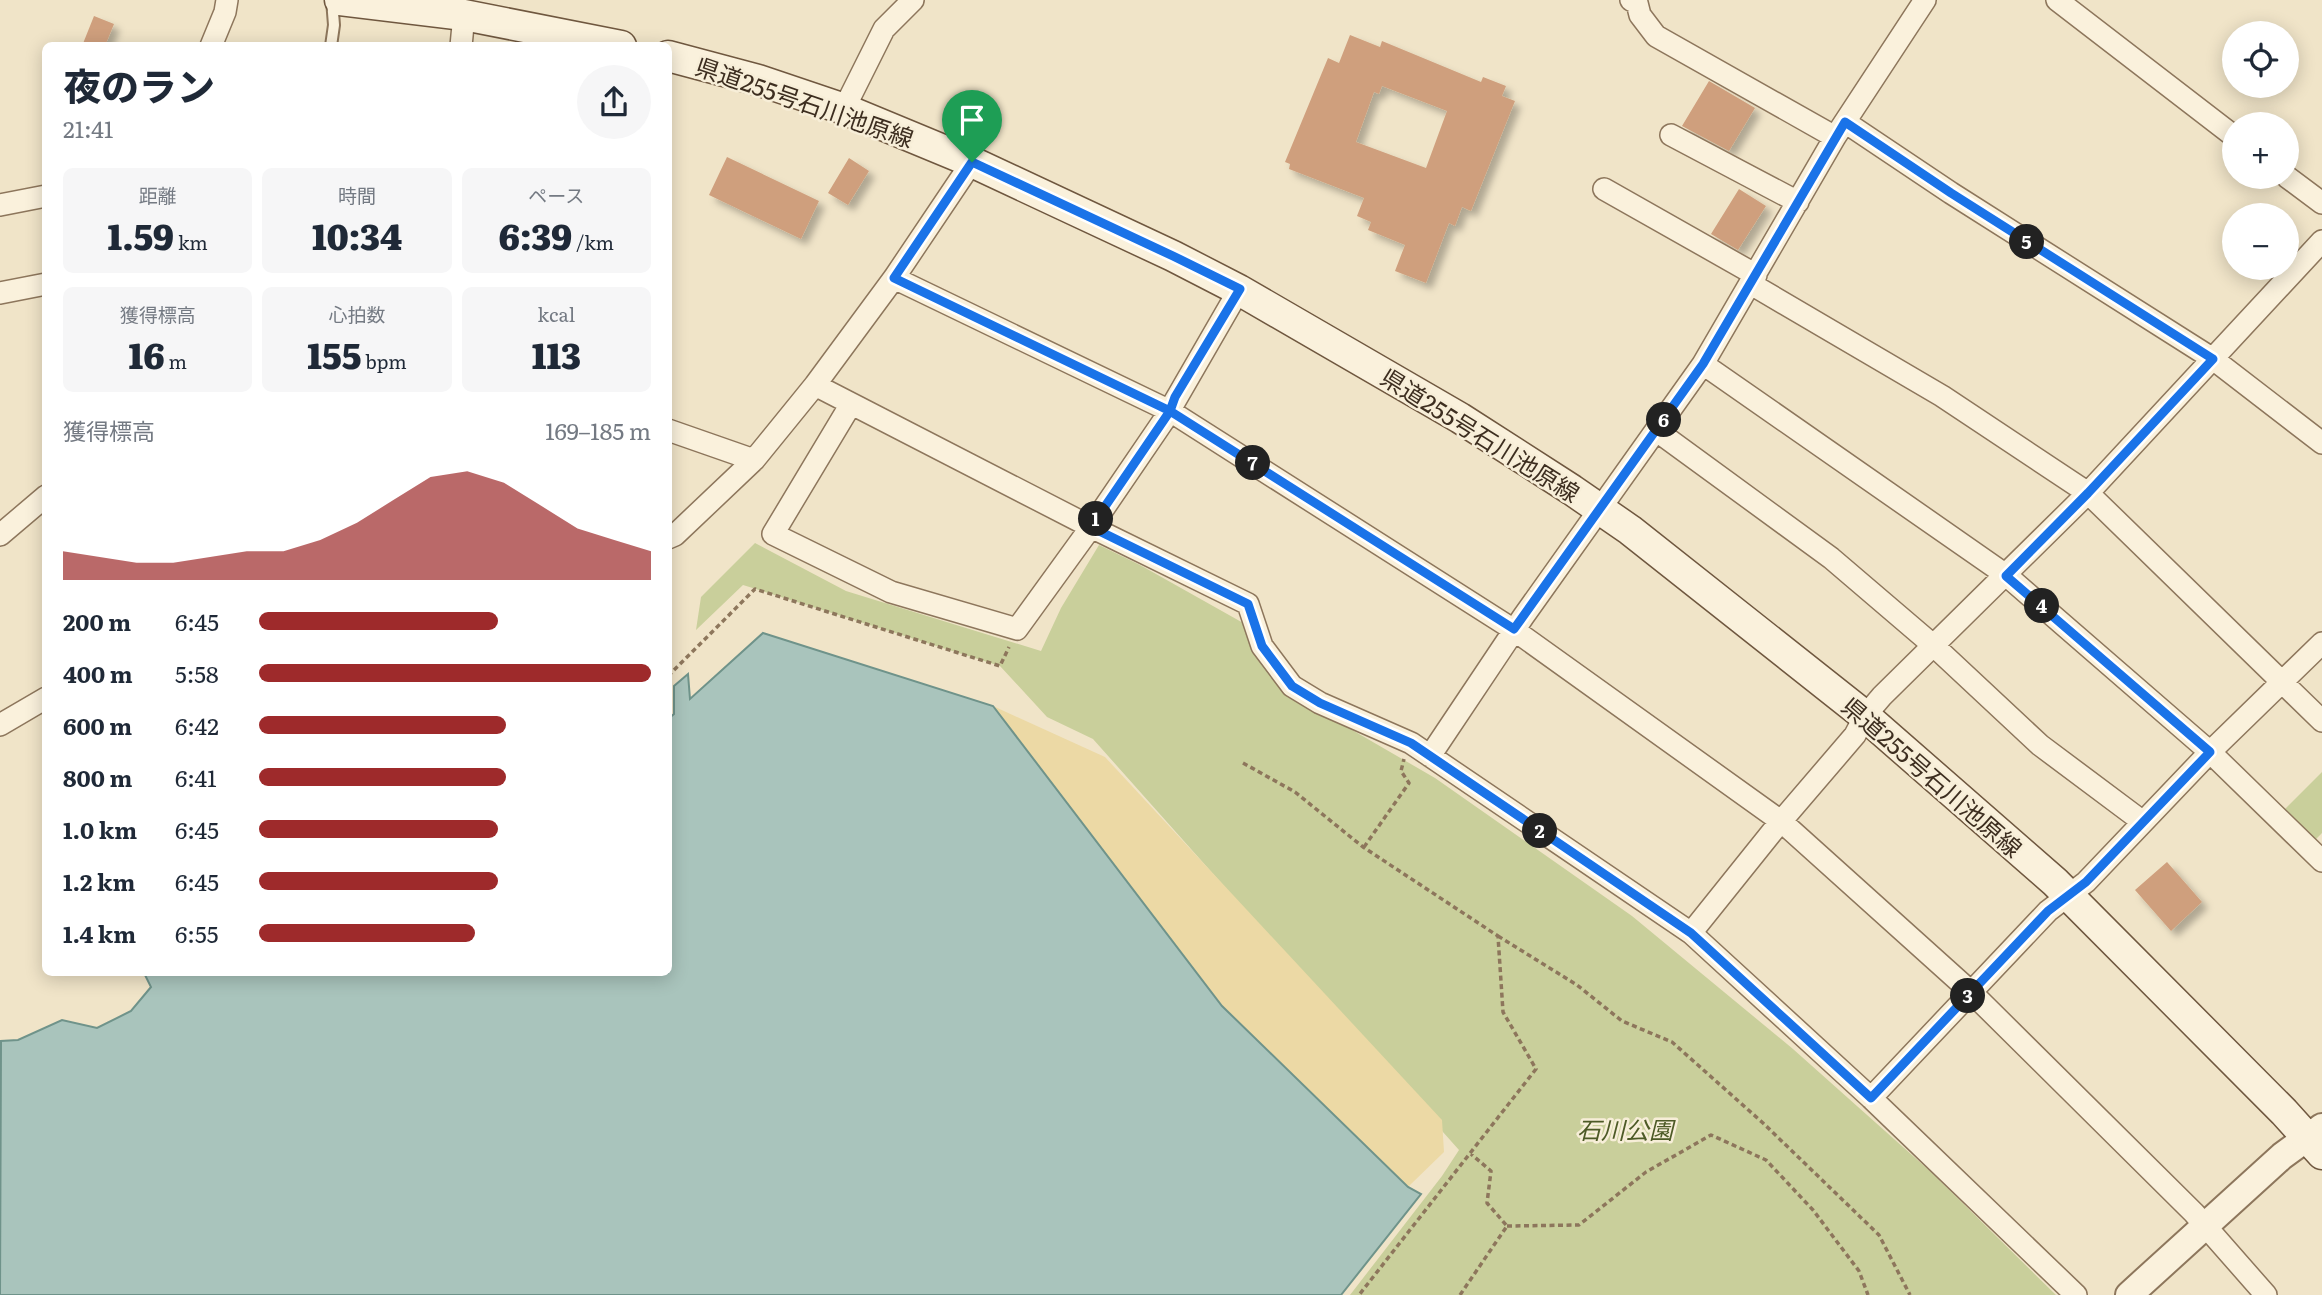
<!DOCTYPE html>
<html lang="ja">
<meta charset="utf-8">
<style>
body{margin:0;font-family:Literata,"Noto Sans JP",serif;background:#f6f6f7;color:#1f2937;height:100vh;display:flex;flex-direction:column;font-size:26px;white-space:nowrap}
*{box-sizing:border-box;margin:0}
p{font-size:23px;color:#747a83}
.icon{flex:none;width:38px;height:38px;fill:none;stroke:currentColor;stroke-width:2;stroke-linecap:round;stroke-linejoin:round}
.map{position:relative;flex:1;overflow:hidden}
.panel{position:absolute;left:42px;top:42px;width:630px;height:934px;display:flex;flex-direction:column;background:#fff;border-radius:10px;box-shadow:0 4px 18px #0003}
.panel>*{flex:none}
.buttons{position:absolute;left:2222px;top:21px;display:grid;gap:14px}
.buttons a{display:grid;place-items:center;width:77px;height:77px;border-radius:50%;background:#fff;box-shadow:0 4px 18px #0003;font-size:35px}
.pin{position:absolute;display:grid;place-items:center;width:60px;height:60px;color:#fff;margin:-72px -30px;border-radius:50% 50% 50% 0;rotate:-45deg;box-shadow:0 0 7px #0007}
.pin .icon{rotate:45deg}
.km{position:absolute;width:35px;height:35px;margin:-18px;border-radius:50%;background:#222;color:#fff;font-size:19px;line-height:35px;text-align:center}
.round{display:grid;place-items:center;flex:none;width:74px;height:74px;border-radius:37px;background:#f6f6f7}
.summary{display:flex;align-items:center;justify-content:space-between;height:119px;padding:0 21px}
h1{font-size:38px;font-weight:800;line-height:52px}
.figures{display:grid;grid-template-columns:repeat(3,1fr);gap:10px;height:119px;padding:7px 21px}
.figures div{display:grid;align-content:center;border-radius:10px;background:#f6f6f7;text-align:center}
.figures b{font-size:35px;font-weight:800}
.figures small{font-size:19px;font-weight:400}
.figures p{font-size:19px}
.chart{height:196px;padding:14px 21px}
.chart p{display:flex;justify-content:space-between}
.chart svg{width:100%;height:126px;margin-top:7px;fill:#9e2a2b;opacity:.7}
ul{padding:0 21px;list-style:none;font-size:23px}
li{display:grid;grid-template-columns:112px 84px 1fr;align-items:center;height:52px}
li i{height:18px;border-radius:9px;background:#9e2a2b}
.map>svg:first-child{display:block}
.green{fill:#c9cf9b}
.sand{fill:#ecd9a5}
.water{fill:#a9c4bc;stroke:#6f938a;stroke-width:2}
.building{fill:#cf9f7d;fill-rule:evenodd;filter:url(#shadow)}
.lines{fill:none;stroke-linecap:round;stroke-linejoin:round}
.service-casing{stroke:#8d765c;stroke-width:14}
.minor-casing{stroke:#8d765c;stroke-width:24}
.tertiary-casing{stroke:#8d765c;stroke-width:30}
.secondary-casing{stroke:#6f573f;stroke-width:33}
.path{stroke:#8d765c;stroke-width:3.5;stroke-dasharray:5 3.5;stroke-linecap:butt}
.service{stroke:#faf1dc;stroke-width:10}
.minor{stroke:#faf1dc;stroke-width:21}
.tertiary{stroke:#faf1dc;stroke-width:26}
.secondary{stroke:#faf1dc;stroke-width:30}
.route-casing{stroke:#fff;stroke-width:14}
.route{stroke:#1a73e8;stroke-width:9}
.labels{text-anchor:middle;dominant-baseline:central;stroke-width:5;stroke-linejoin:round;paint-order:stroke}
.street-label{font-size:24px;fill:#3d2e20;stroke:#f7eed8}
.park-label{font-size:24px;font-style:italic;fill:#4d5a26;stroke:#f7eed8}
</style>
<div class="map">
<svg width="2322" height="1295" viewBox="0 0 2322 1295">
<defs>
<filter id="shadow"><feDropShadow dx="6" dy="6" stdDeviation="3.5" flood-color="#0004"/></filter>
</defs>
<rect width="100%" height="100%" fill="#f0e4c8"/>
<path class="green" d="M755,543L846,591L1041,651L1061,608L1099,545L1140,565L1245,624L1290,694L1435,778L1632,916L1793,1049L1931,1172L2056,1295H1350L1442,1176L1459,1150L1093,739L1047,717L1000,666L743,585L696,630L701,597Z
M2322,772V833L2313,842L2281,813Z"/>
<path class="sand" d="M993,706L1105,757L1442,1120L1444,1152L1408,1187L1222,1006Z"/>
<path class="water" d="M763,633L993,706L1222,1006L1408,1187L1421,1194L1341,1295H0L1,1041L18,1040L62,1020L97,1028L131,1011L151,987L144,973H668V719L674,714V686L688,674L690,699Z"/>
<path class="building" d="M94,16L114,24L105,46H82Z
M1350,35L1380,47L1382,41L1481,82L1483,77L1506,86L1502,96L1515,101L1471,211L1462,207L1455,226L1449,223L1426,283L1395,271L1405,245L1368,230L1371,222L1357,216L1364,198L1289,169L1290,164L1285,162L1328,58L1339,63ZM1382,86L1447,111L1426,168L1356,142L1374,92L1379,94Z
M1709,81L1755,108L1729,151L1682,126Z
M727,157L819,201L801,239L709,195Z
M849,158L869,171L848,205L828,193Z
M1739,189L1766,206L1738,250L1711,234Z
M2167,862L2202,902L2171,931L2135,890Z"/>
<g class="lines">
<g class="service-casing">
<path id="service" d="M331,46L334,25L332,0"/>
</g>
<g class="minor-casing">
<path id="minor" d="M1631,0L1637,3L1640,15L1656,36L1835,137
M2057,0L2235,137
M211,46L225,12L227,0
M461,46L464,15
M844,109L884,29L913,0
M1845,122L1951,193L2213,359L2322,443
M1671,135L1798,202
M2287,177L2322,203
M1604,189L1756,275
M0,205L46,196
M894,278L1170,411L1514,630L1782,822L1971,992L2194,1213L2266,1295
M1751,284L1942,396L2088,493L2322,721
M0,293L46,284
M1703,364L2006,575L2210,752L2322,861
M815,385L1091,527L1248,604L1262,646L1292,686L1320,703L1411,743L1691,933L1871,1098L2076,1295
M851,404L773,534L891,592L1017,629L1091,527L1164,420L1239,290
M668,430L754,460
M1657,431L1831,558L1934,646L2040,745L2143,822
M0,535L46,496
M668,538L675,535L754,460L815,385L894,278L972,162
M0,725L46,698
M1430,756L1523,617L1703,364L1835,137L1925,0
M1691,933L1772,832L1855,735L1865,716L1882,696L2088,493L2322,241
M1871,1098L2048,911L2086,882L2210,752L2322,643"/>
</g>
<g class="tertiary-casing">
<path id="tertiary" d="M2129,1295L2282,1156L2322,1127"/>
</g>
<g class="secondary-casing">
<path id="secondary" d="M340,0L464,15L621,46
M668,56L758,80L844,109L972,162L1173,256L1239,290L1460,418L1572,490L1630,530L1865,716L2055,882L2284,1112L2322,1154"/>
</g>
<path class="path" d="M668,676L755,589L1000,666L1009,647
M1243,763L1295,792L1363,847L1498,936L1503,1012L1536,1069L1359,1295
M1364,847L1409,783L1401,771L1404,759
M1498,936L1577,985L1622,1021L1672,1042L1763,1123L1879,1235L1910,1295
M1507,1226L1579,1225L1646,1172L1711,1135L1766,1160L1813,1210L1859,1271L1868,1295
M1460,1295L1507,1226L1487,1203L1491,1171L1471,1154"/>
<use href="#service" class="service"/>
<use href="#minor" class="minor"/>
<use href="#tertiary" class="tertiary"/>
<use href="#secondary" class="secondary"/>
</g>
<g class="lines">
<g class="route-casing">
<path id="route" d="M972,162L1173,256L1240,289L1175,397L1170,411L1091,527L1248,604L1262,646L1292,686L1320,703L1411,743L1691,933L1871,1098L2048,911L2086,882L2210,752L2006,576L2088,493L2213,359L1951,193L1845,122L1703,364L1514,629L1170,411L894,278L972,162"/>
</g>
<use href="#route" class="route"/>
</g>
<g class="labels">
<g class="street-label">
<text transform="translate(805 101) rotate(19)">県道255号石川池原線</text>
<text transform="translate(1481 434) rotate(32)">県道255号石川池原線</text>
<text transform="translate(1933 776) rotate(41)">県道255号石川池原線</text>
</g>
<g class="park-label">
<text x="1625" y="1128">石川公園</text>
</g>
</g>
</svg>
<div class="buttons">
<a><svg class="icon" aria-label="locate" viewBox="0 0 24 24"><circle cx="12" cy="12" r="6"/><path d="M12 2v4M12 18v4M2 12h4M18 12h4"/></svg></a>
<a>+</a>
<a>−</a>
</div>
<div class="pin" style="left:972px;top:162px;background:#1e9e55"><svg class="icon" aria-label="arrive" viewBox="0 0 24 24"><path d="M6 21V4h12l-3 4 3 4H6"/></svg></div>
<b class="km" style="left:1096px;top:519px">1</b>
<b class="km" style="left:1540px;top:831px">2</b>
<b class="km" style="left:1968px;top:996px">3</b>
<b class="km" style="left:2042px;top:606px">4</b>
<b class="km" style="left:2027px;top:242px">5</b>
<b class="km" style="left:1664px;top:420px">6</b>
<b class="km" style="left:1253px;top:463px">7</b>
<section class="panel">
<div class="summary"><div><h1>夜のラン</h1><p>21:41</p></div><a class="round"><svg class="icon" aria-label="share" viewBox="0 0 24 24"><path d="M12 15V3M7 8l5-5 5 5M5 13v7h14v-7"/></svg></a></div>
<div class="figures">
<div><p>距離</p><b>1.59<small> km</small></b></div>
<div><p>時間</p><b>10:34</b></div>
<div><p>ペース</p><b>6:39<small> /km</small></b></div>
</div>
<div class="figures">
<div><p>獲得標高</p><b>16<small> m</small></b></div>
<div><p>心拍数</p><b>155<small> bpm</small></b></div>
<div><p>kcal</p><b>113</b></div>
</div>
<div class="chart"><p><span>獲得標高</span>169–185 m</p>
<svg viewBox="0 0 160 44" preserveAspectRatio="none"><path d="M0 44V34L10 36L20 38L30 38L40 36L50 34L60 34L70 30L80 24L90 16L100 8L110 6L120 10L130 18L140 26L150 30L160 34V44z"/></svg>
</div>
<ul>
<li><b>200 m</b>6:45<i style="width:61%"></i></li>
<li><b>400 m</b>5:58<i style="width:100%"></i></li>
<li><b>600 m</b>6:42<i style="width:63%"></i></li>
<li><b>800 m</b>6:41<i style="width:63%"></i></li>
<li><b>1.0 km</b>6:45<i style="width:61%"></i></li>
<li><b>1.2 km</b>6:45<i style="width:61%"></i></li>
<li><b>1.4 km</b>6:55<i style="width:55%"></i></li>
</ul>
</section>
</div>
